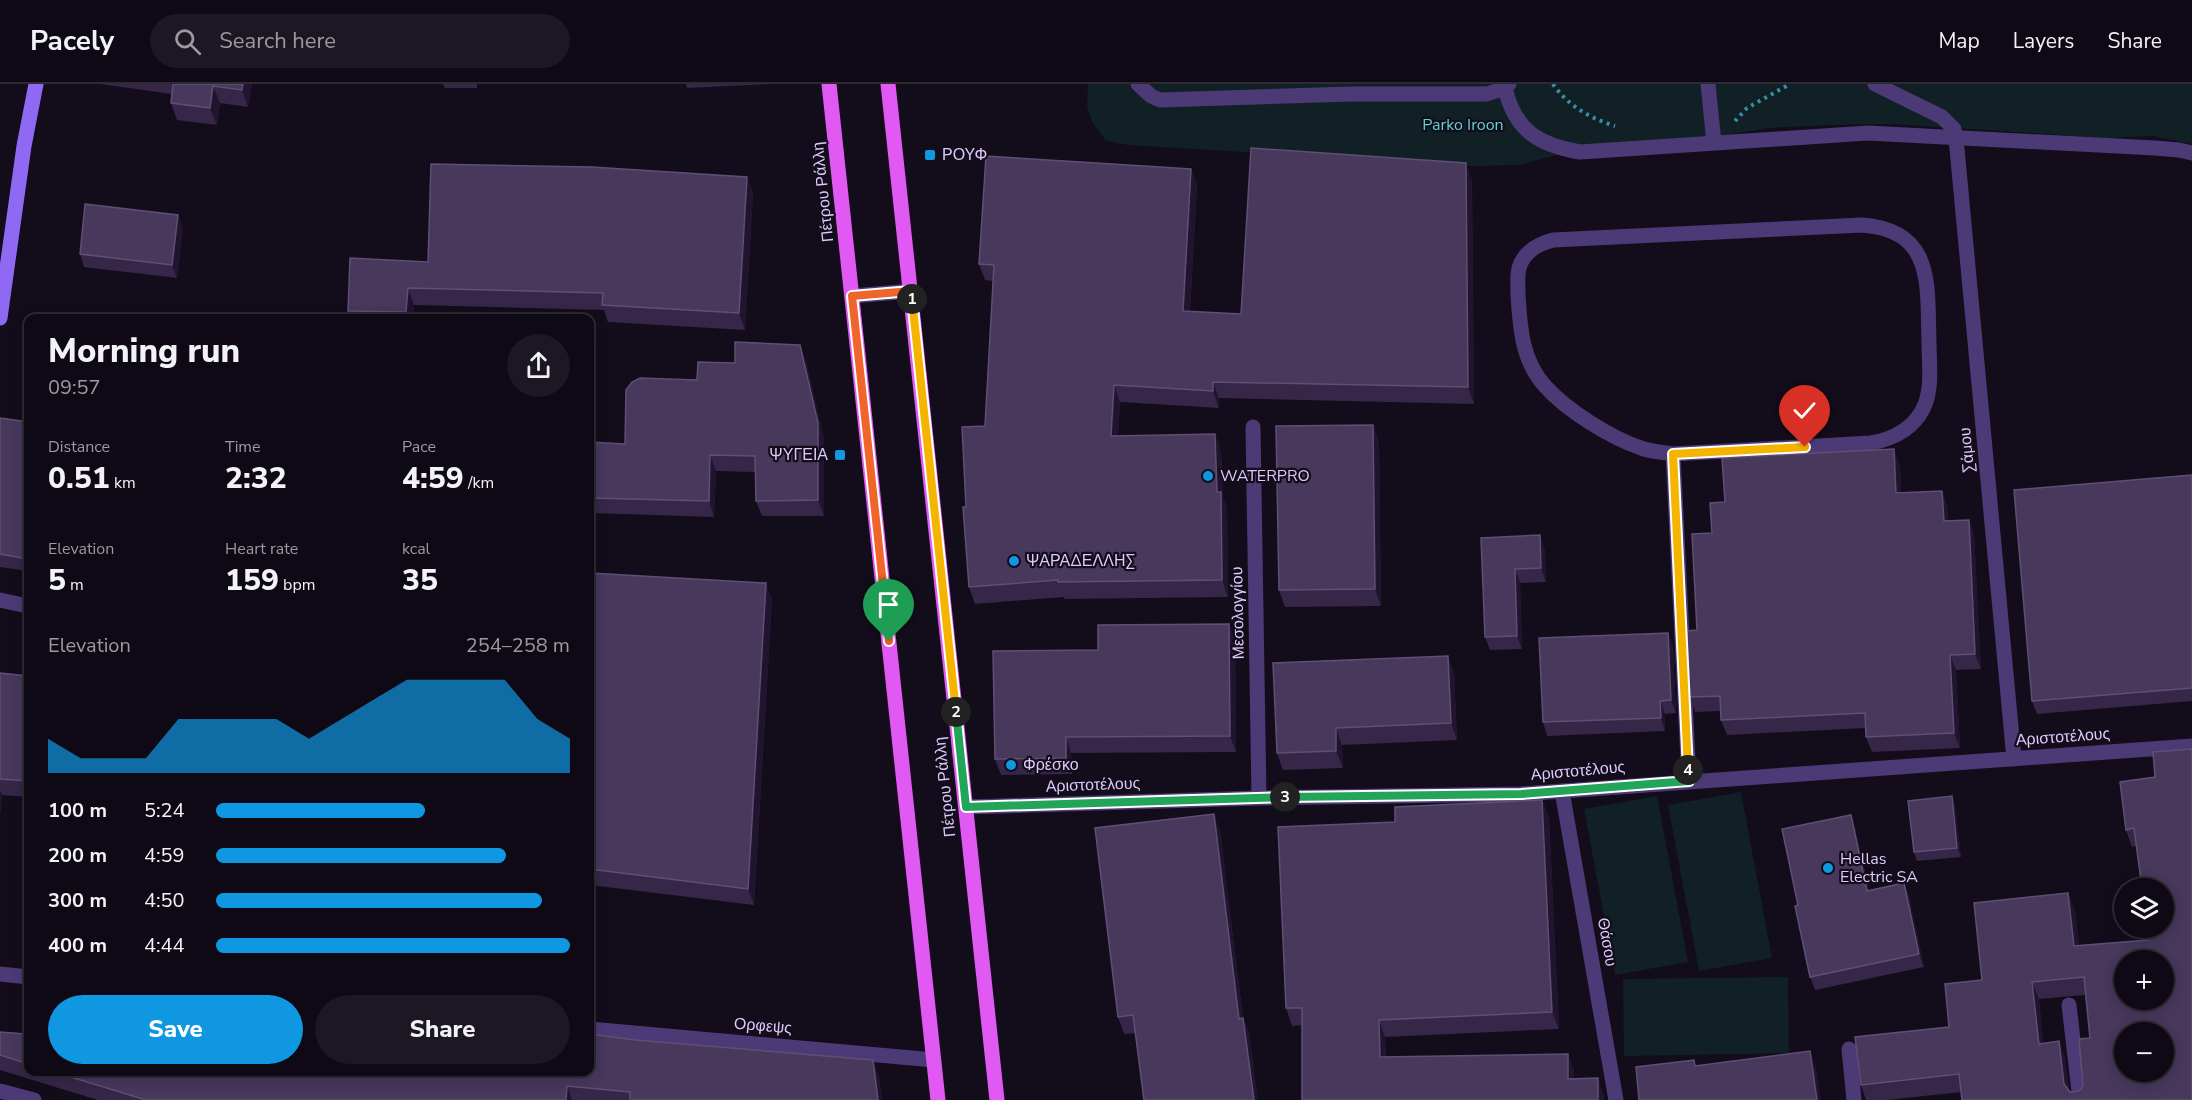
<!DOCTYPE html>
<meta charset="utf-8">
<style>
body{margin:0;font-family:"Nunito Sans",sans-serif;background:#1c1722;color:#f1f3f6;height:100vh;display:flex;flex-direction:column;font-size:22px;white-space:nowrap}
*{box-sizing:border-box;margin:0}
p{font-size:20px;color:#9b9aa0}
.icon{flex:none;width:33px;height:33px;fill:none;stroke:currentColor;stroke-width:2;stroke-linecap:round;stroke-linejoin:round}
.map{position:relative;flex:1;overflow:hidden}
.panel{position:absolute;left:24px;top:230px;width:570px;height:762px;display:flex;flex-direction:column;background:#0e0914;border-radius:12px;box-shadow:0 3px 15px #0003,0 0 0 2px #2e2a34}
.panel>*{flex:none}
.buttons{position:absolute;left:2114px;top:794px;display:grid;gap:12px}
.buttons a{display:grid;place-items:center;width:60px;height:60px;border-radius:50%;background:#0e0914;box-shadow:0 3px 15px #0003,0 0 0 2px #2e2a34;font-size:30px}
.pin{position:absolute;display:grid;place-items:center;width:51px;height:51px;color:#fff;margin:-62px -26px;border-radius:50% 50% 50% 0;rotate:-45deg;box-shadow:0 0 6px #0007}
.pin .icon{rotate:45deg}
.km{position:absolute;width:30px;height:30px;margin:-15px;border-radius:50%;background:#222;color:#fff;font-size:16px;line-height:30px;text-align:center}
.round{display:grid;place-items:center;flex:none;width:63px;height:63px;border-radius:32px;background:#1c1722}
.summary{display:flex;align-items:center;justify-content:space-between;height:102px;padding:0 24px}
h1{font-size:33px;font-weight:800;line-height:45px}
.figures{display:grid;grid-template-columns:repeat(3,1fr);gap:9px;height:102px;padding:6px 24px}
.figures div{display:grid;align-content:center}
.figures b{font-size:30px;font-weight:800}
.figures small{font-size:16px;font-weight:400}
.figures p{font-size:16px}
.chart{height:168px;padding:12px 24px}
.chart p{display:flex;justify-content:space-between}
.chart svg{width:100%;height:108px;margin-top:6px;fill:#1097e1;opacity:.7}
.cta{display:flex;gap:12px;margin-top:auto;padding:12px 24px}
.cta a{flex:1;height:69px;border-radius:36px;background:#1097e1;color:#fff;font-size:24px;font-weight:800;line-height:69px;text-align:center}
.cta a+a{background:#1c1722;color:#f1f3f6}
ul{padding:0 24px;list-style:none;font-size:20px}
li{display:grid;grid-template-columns:96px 72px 1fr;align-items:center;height:45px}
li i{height:15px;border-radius:8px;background:#1097e1}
header{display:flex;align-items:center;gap:36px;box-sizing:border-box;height:84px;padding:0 30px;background:#0e0914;border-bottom:2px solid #2e2a34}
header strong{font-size:28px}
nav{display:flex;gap:33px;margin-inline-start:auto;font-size:21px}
.search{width:420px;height:54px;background:#1c1722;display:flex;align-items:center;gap:15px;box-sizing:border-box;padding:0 21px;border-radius:33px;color:#9b9aa0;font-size:22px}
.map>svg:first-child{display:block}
.green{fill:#102025}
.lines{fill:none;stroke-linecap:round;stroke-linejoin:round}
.path{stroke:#358fa5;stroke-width:4;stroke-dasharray:3 4.5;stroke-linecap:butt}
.lane{stroke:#4c3a77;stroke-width:15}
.street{stroke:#4c3a77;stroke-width:15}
.secondary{stroke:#8f68f4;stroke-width:15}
.primary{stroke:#e159f3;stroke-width:15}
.wall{fill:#362648;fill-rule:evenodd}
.shaded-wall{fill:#20142e}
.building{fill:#47385c;stroke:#5f4f75;stroke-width:1.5;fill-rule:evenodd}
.split-1-casing{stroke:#fff;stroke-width:12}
.split-2-casing{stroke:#fff;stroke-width:12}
.split-3-casing{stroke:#fff;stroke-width:12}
.split-4-casing{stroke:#fff;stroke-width:12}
.split-5-casing{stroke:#fff;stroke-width:12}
.split-1{stroke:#f0652b;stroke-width:8}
.split-2{stroke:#f5b400;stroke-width:8}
.split-3{stroke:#22a559;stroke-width:8}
.split-4{stroke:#22a559;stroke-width:8}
.split-5{stroke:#f5b400;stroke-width:8}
.poi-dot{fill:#1097e1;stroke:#130c1b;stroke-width:2}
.labels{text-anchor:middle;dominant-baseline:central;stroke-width:4.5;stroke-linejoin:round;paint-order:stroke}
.park-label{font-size:16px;fill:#5dd4d5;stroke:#130c1b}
.poi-label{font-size:16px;fill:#dccafb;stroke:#130c1b;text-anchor:start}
.street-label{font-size:16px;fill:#dccafb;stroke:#130c1b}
</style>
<header>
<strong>Pacely</strong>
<div class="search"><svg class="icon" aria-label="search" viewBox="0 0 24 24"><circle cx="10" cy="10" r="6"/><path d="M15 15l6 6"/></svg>Search here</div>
<nav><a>Map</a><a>Layers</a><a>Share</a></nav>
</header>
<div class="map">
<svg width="2192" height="1016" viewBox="0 0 2192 1016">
<rect width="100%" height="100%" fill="#130c1b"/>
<path class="green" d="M1088,0H2192V60L2152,52L2107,54L1893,40L1832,41L1770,44L1698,55L1564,69L1519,81L1475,82L1128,61L1106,57L1092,38L1087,22Z
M1741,708L1772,874L1699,887L1668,721Z
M1657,712L1688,878L1615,891L1584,725Z
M1788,893L1789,969L1624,972L1623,895Z"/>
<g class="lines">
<path class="path" d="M1553,0C1568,22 1590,34 1615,42
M1735,37L1747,24L1790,0"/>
<path class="lane" d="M1138,0L1151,12L1160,16L1351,10H1487L1505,4L1509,0
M1708,0L1714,59
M1875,0L1942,33L1954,45L1956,54
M1505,4C1515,47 1539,61 1580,68L1868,49L2155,64L2179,66L2192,69
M852,212L911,207
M1673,370C1663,368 1651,368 1641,364C1611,354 1566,326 1545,302C1522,277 1520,244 1518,211C1518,202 1517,192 1519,184C1524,167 1538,160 1553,156L1862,141C1935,146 1927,202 1929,258C1929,280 1933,305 1923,325C1912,346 1893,355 1871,359L1673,370L1689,697
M0,516L28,522
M1849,965L1854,1016"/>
<path class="street" d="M1956,54L2014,675
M1253,343L1259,714
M1562,707L1616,1016
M966,723L1259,714L1521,710L2192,662
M0,890L28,893
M2069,921L2080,1016
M590,945L934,976
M0,1007L34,1016"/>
<path class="secondary" d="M0,234L24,62L36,0"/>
<path class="primary" d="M829,0L938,1016
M888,0L997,1016"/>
</g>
<path class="wall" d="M100,0H252L248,23L220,19L217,41L177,36L171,19L172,10Z
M443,0H477V4H445Z
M686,0H771L687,4Z
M1191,85L1197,101L1190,227L1241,230L1472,96L1474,320L1219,314V324L1120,318L1118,352L1215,350L1221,367L1223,413L1227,425L1228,513L1064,515V513L975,520L969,503L966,423L985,342L993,197L985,196L979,180Z
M747,93L753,109L745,246L608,238L604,226L414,221L413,234H350L348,227L428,178Z
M178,131L183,144L177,194L84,183L80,170Z
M806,277L824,355V432H762L756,417L755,388L716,387L714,433L590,429V358L625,360L697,296L735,279Z
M0,334L28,338V487L0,483Z
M1373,341L1379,358L1381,522L1285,523L1279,506Z
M1900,381L1901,409L1942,407L1947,422L1948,437L1969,436L1974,451L1981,585L1956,586L1960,664L1872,668L1866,653V644L1727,651L1721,636V627L1695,628L1690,613L1697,546L1712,449L1725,418Z
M2192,391V617L2037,630L2032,617Z
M1481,454L1545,465L1546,498L1520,499L1522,565L1490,566L1485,553Z
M590,489L772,515L754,821L590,801Z
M1229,540L1235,556L1236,668L1071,669L1072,690L1001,691L995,675L1098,566Z
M1668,549L1673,563L1676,629L1665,630V647L1547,652L1543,638Z
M1448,572L1454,589L1457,656L1342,661L1343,684L1283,686L1277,669Z
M0,589L28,592V713L2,711L0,731Z
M2155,693L2192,1016L1961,1008L1887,1016H1866L1861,1001L1949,943L1982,896L2075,826L2079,861L2148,856L2136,762L2132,763L2126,746ZM2085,911L2090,954L2083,1002L2079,1007L2070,1008L2069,1006L2065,974L2059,957L2043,959L2039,915Z
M1952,712L1955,721L1961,773L1917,777L1914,768Z
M1542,716L1549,733L1559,945L1385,953L1386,973L1568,970L1574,987V995L1604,1012V1016H1302V941L1292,942L1286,924L1395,738Z
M1851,731L1855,744L1869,806L1904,799L1909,812L1924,883L1815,906L1810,893L1798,821Z
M1220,747L1243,934L1250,951L1136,949L1124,950L1118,933Z
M28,931V987H590L879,993L882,1016H98L0,986V948L26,950Z"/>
<path class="shaded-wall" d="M243,0H252L248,23L242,6Z
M213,2L220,19L217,41L210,24Z
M1466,79L1472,96L1474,320L1468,303Z
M1191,85L1197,101L1189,243L1183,227Z
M747,93L753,109L745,246L739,229Z
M178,131L183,144L177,194L172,181Z
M408,204L414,221L413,234H409L406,228Z
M800,261L806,277L824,355V432L818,416Z
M1213,298L1219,314V324L1213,307Z
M1114,301L1120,318L1117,369L1111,352Z
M1373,341L1379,358L1381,522L1375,505Z
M1215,350L1221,367L1223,413L1227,425L1228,513L1222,496L1217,408Z
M1894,365L1900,381L1902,424L1896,409Z
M710,371L716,387L714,433L709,417Z
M1942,407L1947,422L1949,453L1944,437Z
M1969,436L1974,451L1981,585L1975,570Z
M1540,451L1545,465L1546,498L1541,484Z
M1515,485L1520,499L1522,565L1517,552Z
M766,499L772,515L754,821L748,805Z
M1229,540L1235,556L1236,668L1230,652Z
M1668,549L1673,563L1676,629L1671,616Z
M1950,571L1956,586L1960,664L1954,649Z
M1448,572L1454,589L1457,656L1451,639Z
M1660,617L1665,630V647L1661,634Z
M1336,644L1342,661L1343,684L1336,667Z
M1066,653L1071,669L1072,690L1066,674Z
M0,706L2,711L0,731Z
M1952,712L1955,721L1961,773L1957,764Z
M1542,716L1549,733L1559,945L1552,928Z
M1214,730L1220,747L1245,952L1239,935Z
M1851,731L1855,744L1872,820L1867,807Z
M1904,799L1909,812L1924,883L1919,870Z
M2068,809L2075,826L2081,879L2074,862Z
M2032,898L2039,915L2045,977L2039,960Z
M1243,934L1250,951L1258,1016H1254Z
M1379,936L1385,953L1386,990L1380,973Z
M2059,957L2065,974L2070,1016L2064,1000Z
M1810,967L1816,983L1821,1016H1817Z
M1568,970L1574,987V1012L1568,995Z
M873,976L879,993L882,1016H878Z
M1598,994L1604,1012V1016H1598Z
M567,1002L572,1016H566Z"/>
<path class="building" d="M173,0H243L242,6L213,2L210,24L171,19Z
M1251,64L1466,79L1468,303L1213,298V307L1114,301L1111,352L1215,350L1217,408H1221L1222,496L1058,498V496L969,503L963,423H966L962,343L985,342L994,181L979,180L986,72L1191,85L1183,227L1241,230Z
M431,80L592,83L747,93L739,229L602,221L603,209L408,204L406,228L348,227L350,174L428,178Z
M85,120L178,131L172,181L80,170Z
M735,258L800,261L818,339V416L756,417L755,372L710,371L709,417L590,414V358L625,360L626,306L632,298L640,294L697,296L698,278L735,279Z
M0,334L28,338V475L0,470Z
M1373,341L1375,505L1279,506L1276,342Z
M1894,365L1896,409L1942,407L1944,437L1969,436L1975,570L1950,571L1954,649L1866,653L1865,629L1721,636L1720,612L1690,613L1687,547L1697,546L1692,450L1712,449L1710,419L1725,418L1722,374Z
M2192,391V604L2032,617L2014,406Z
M1540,451L1541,484L1515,485L1517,552L1485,553L1481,454Z
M590,489L766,499L748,805L590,785Z
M1229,540L1230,652L1066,653V674L995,675L993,567L1098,566V541Z
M1668,549L1671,616L1660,617L1661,634L1543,638L1539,554Z
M1448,572L1451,639L1336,644V667L1277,669L1273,579Z
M0,589L28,592V697L0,695Z
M2192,665V1016H1962L1959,990L1861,1001L1855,953L1949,943L1945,900L1982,896L1974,819L2068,809L2074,862L2148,856L2147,843H2163V804H2142L2134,744L2126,746L2120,698L2155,693L2153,668ZM2124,876H2163V915H2124ZM2084,893L2090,954L2079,955L2083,1002L2079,1007L2070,1008L2064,1000L2059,957L2039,960L2032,898ZM2124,948H2163V987H2124Z
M1952,712L1957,764L1914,768L1908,717Z
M1542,716L1552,928L1379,936L1380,973L1568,970V995L1598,994V1016H1302V924H1286L1278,743L1395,738V723Z
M1214,730L1239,935L1243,934L1254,1016H1144L1133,931L1118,933L1095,744Z
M1851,731L1867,807L1904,799L1919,870L1810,893L1795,822L1798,821L1782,745Z
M28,931V980L0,971V948L26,950Z
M590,950L635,956L873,976L878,1016H630V1008L567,1002L566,1016H146L51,987H590Z
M1810,967L1817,1016H1639L1636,983L1694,976L1695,982Z"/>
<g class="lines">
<g class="split-1-casing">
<path id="split-1" d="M889,557L852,212L911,207L912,215"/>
</g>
<g class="split-2-casing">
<path id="split-2" d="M912,215L956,628"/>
</g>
<g class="split-3-casing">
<path id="split-3" d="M956,628L966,723L1285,713"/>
</g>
<g class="split-4-casing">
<path id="split-4" d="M1285,713L1521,710L1689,697L1688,686"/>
</g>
<g class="split-5-casing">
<path id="split-5" d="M1688,686L1673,370L1805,363"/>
</g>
<use href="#split-1" class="split-1"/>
<use href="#split-2" class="split-2"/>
<use href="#split-3" class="split-3"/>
<use href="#split-4" class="split-4"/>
<use href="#split-5" class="split-5"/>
</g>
<g class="poi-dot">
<rect x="924" y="65" width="12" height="12" rx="3"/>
<rect x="834" y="365" width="12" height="12" rx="3"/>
<circle cx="1208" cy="392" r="6"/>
<circle cx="1014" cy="477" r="6"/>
<circle cx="1011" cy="681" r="6"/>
<circle cx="1828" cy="784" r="6"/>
</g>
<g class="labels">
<g class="park-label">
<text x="1463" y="41">Parko Iroon</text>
</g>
<g class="poi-label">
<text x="942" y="71">ΡΟΥΦ</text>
<text x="828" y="371" text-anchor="end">ΨΥΓΕΙΑ</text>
<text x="1220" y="392">WATERPRO</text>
<text x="1026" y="477">ΨΑΡΑΔΕΛΛΗΣ</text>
<text x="1023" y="681">Φρέσκο</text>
<text x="1840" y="775">Hellas<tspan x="1840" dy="18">Electric SA</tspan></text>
</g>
<g class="street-label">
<text transform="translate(823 108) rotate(-96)">Πέτρου Ράλλη</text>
<text transform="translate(1967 366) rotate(-95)">Σάμου</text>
<text transform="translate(1238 529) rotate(-91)">Μεσολογγίου</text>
<text transform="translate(2063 653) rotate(-4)">Αριστοτέλους</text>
<text transform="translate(1578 687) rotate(-5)">Αριστοτέλους</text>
<text transform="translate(1093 701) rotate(-2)">Αριστοτέλους</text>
<text transform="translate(945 703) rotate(-96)">Πέτρου Ράλλη</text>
<text transform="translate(1607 858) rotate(80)">Θάσου</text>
<text transform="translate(763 942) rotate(5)">Ορφεψς</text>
</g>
</g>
</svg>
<div class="buttons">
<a><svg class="icon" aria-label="layers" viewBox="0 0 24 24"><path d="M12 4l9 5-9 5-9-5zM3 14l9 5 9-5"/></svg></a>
<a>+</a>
<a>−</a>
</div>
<div class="pin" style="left:889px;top:557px;background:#1e9e55"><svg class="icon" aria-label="arrive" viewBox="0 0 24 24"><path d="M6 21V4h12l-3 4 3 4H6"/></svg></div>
<div class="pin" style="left:1805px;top:363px;background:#d93025"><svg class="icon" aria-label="check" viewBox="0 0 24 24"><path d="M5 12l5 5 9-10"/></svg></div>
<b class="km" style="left:912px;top:215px">1</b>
<b class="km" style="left:956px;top:628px">2</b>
<b class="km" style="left:1285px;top:713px">3</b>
<b class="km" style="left:1688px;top:686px">4</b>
<section class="panel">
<div class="summary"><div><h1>Morning run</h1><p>09:57</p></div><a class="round"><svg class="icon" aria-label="share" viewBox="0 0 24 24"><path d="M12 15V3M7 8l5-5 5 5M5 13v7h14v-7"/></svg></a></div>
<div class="figures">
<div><p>Distance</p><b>0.51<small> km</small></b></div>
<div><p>Time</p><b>2:32</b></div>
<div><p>Pace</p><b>4:59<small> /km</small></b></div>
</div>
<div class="figures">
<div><p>Elevation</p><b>5<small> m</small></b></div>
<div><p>Heart rate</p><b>159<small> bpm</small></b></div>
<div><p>kcal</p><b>35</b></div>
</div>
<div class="chart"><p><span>Elevation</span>254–258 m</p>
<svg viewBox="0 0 160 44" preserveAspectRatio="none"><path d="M0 44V30L10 38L20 38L30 38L40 22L50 22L60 22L70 22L80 30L90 22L100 14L110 6L120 6L130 6L140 6L150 22L160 30V44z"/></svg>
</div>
<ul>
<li><b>100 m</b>5:24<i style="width:59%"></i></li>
<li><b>200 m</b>4:59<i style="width:82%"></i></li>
<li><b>300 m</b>4:50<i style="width:92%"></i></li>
<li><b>400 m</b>4:44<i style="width:100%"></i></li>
</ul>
<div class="cta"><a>Save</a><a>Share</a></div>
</section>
</div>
